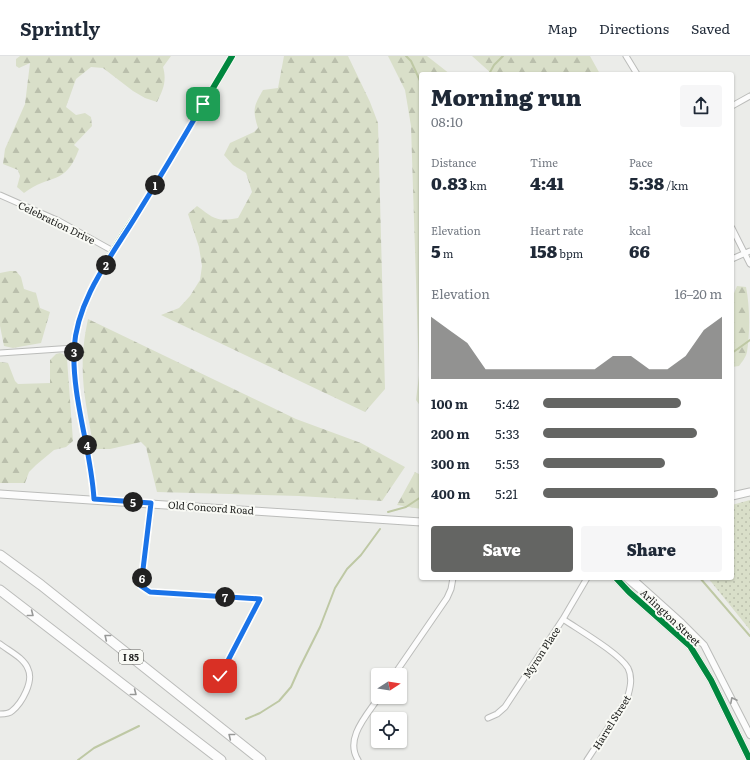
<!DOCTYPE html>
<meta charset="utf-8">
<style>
body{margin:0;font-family:Literata,serif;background:#f6f6f7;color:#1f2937;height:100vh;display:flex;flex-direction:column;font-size:15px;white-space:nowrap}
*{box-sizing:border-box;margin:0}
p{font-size:13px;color:#747a83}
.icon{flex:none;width:22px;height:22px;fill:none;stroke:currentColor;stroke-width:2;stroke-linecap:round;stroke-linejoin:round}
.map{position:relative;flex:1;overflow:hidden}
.sheet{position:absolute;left:419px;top:16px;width:315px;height:508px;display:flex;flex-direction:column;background:#fff;border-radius:4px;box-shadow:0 1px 3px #0004}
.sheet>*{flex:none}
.needle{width:26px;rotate:78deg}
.fabs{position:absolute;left:371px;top:612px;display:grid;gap:8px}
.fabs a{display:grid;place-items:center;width:36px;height:36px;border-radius:4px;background:#fff;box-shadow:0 1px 3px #0004;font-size:20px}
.pin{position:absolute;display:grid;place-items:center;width:34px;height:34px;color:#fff;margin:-17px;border-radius:8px;box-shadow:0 2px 6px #0006}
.km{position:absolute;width:20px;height:20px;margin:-10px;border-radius:50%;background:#222;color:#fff;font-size:11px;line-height:20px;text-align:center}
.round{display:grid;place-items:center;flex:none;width:42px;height:42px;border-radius:4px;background:#f6f6f7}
.summary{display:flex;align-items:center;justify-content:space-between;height:68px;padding:0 12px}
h1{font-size:22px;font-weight:800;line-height:30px}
.stats{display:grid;grid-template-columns:repeat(3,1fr);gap:6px;height:68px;padding:4px 12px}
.stats div{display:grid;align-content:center}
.stats b{font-size:17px;font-weight:800}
.stats small{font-size:11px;font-weight:400}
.stats p{font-size:11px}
.chart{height:112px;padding:8px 12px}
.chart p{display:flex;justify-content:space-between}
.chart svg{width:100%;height:72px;margin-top:4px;fill:#646563;opacity:.7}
.button{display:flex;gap:8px;margin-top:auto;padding:8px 12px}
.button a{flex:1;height:46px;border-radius:4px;background:#646563;color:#fff;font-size:16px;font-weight:800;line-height:46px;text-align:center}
.button a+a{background:#f6f6f7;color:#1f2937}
ul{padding:0 12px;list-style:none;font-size:13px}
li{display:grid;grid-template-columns:64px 48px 1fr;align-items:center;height:30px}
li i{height:10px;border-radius:5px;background:#646563}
header{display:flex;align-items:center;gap:24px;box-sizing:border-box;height:56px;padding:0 20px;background:#fff;border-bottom:1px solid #e0e1e3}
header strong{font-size:19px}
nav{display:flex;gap:22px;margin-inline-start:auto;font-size:14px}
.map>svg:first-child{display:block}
.forest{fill:url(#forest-firs)}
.park{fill:url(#park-dots)}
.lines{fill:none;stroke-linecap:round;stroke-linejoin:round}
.stream{stroke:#bec8a4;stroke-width:2}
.minor-casing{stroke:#bbbcba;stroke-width:7}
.tertiary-casing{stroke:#bbbcba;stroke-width:8}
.secondary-casing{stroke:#bbbcba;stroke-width:9}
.motorway-casing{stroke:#bbbcba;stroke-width:11}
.minor{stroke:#fcfcfc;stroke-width:5}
.tertiary{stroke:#fcfcfc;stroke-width:6}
.secondary{stroke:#fcfcfc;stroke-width:7}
.motorway{stroke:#fcfcfc;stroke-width:9}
.cycleway-casing{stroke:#f9faf5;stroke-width:8}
.cycleway{stroke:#00873e;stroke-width:6}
.oneway{stroke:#979897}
.route-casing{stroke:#fff;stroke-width:8}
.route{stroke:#1a73e8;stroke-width:5}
.labels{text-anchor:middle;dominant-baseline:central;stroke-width:4;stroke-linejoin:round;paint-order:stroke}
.shield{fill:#f9faf5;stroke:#5e5f5c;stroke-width:1}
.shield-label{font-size:9px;font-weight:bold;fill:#1c1d1b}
.street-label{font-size:10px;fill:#1c1d1b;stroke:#f9faf5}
</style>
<header>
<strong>Sprintly</strong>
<nav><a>Map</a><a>Directions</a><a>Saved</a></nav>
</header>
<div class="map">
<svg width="750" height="704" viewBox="0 0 750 704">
<defs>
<pattern id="forest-firs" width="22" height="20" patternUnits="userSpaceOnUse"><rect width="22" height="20" fill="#d9dfc9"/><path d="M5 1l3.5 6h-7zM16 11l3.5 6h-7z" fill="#babfac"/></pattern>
<pattern id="park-dots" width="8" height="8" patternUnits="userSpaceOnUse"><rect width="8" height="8" fill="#d9dfc9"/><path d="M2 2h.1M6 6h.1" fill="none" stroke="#babfac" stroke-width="1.8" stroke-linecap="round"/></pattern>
</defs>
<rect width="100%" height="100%" fill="#ebece9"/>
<path class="forest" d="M20,0H171L163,11C167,25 163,34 157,46L145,42L133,35L103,12L91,11L76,23L66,51L76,59L85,57L91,61L92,70L74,89L79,93C65,131 50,117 24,137L17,131L20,120L18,114L3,108L5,93L25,48L30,7L19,12L16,10V3Z
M284,0H348L370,46L378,67L385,333L365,356L161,259L179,252L190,240L200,224L202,210L199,191L188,158L197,150C215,163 216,166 238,162L252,136L246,117L233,109L224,99L230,87L254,76L258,72C252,53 254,50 263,34L278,32Z
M388,0H427L450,18H421V351L416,344L419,319L411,70L405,34Z
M472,0H590L600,18H492Z
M10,215H16L21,221L24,233L36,237L40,252L50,256L41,287L13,292L4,290L0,270V217Z
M737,230L746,231C750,250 750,277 747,296C746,301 742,306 739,310L732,311V242Z
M88,263L296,363L361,387L405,411L382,445L299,440L157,436L146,391L141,386L110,393H94C85,343 77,314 88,263Z
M60,297L63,298L67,303L73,385L66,391L54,394L36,409L29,416L25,427H0V306L8,307L15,325L18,328L50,327V304L56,298Z
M415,416L421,419V453L397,449Z"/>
<path class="park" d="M750,444V574L708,522H732V449Z"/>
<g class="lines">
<path class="stream" d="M406,0L411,5L421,27
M489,18L494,9L503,0
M732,297L750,284
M388,456L406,451L421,441
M700,522L750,580
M246,663L260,657L279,645L291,631L299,613L320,571L335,532L347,513L361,499L380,473
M78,704L94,692L139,670"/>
<g class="minor-casing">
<path id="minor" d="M626,0L637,18
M732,50L750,40
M0,139L59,165L113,195
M732,172L750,208
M732,203L750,195
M0,297L74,292
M94,443C91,393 72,344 74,294C77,238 122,183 150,137C177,92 205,46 232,0
M151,447L141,530L149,536L260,543L220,620
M563,563C579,574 619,597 628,612C633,622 630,633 627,643L587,704
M0,588C9,595 24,602 28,613C34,625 22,647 12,655C9,658 4,658 0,658
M394,619L447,542L451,533L453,522
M488,662L497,658L505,651L563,563L587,522
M358,704C344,682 368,658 379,641"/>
</g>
<g class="tertiary-casing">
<path id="tertiary" d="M616,522L629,536L690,590L711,624L750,704
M626,522L639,533
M632,522L682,567L704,589L750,679"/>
</g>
<g class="secondary-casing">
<path id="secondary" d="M0,438L421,466
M732,440L750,436"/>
</g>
<g class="motorway-casing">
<path id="motorway" d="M0,499L41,529L261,704
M0,534L221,704"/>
</g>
<use href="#minor" class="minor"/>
<use href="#tertiary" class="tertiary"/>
<use href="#secondary" class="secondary"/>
<use href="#motorway" class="motorway"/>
<g class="cycleway-casing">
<path id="cycleway" d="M94,443C91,393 72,344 74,294C77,238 122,183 150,137C177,92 205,46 232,0
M151,447L141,530L149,536L260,543L220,620
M616,522L629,536L690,590L711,624L750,704"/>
</g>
<use href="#cycleway" class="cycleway"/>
</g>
<defs><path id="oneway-chevron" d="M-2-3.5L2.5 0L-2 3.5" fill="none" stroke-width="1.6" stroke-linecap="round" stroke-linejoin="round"/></defs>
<g class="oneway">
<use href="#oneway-chevron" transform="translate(31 558) rotate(38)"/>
<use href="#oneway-chevron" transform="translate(107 581) rotate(-141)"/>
<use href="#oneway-chevron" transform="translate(134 637) rotate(38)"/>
<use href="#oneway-chevron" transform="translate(733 644) rotate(-117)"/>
<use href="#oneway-chevron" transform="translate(231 680) rotate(-141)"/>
</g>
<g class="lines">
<g class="route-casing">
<path id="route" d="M203,48C181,86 159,123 136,160C111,201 77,243 74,293C72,343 91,393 94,443L151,447L141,530L150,536L260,543L220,620"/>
</g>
<use href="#route" class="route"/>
</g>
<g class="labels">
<rect class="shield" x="119" y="594" width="24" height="14" rx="3"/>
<g class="shield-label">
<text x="131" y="601">I 85</text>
</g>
<g class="street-label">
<text transform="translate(57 166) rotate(26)">Celebration Drive</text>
<text transform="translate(211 451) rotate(4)">Old Concord Road</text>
<text transform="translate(671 561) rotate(43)">Arlington Street</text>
<text transform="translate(541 596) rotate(-57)">Myron Place</text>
<text transform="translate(611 666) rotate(-58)">Harrel Street</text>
</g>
</g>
</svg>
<div class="fabs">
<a><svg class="needle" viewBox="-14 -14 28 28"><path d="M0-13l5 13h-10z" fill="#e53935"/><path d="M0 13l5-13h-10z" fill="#747a83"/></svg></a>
<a><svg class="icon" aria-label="locate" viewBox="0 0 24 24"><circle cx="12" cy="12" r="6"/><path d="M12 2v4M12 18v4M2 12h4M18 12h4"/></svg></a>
</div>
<div class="pin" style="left:203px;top:48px;background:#1e9e55"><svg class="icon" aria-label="arrive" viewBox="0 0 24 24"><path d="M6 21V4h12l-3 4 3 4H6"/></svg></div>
<div class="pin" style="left:220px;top:620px;background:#d93025"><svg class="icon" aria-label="check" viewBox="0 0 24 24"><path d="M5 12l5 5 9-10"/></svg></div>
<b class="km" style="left:155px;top:129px">1</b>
<b class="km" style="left:106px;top:209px">2</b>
<b class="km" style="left:74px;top:296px">3</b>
<b class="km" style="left:87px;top:389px">4</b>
<b class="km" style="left:133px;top:446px">5</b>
<b class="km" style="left:142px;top:522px">6</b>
<b class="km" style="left:225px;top:541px">7</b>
<section class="sheet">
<div class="summary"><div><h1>Morning run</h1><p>08:10</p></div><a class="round"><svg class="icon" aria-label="share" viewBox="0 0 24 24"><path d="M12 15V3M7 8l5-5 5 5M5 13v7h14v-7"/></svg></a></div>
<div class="stats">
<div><p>Distance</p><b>0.83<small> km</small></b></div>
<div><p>Time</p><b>4:41</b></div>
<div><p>Pace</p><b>5:38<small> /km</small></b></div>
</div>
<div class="stats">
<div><p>Elevation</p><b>5<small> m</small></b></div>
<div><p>Heart rate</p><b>158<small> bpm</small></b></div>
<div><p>kcal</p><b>66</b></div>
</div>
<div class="chart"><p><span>Elevation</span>16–20 m</p>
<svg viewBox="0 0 160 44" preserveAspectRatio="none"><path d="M0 44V6L10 14L20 22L30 38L40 38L50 38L60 38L70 38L80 38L90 38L100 30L110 30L120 38L130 38L140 30L150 14L160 6V44z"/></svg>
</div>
<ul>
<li><b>100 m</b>5:42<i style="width:77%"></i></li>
<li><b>200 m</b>5:33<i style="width:86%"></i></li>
<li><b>300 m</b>5:53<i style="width:68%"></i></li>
<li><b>400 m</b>5:21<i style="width:98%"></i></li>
</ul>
<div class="button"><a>Save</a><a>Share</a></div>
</section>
</div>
